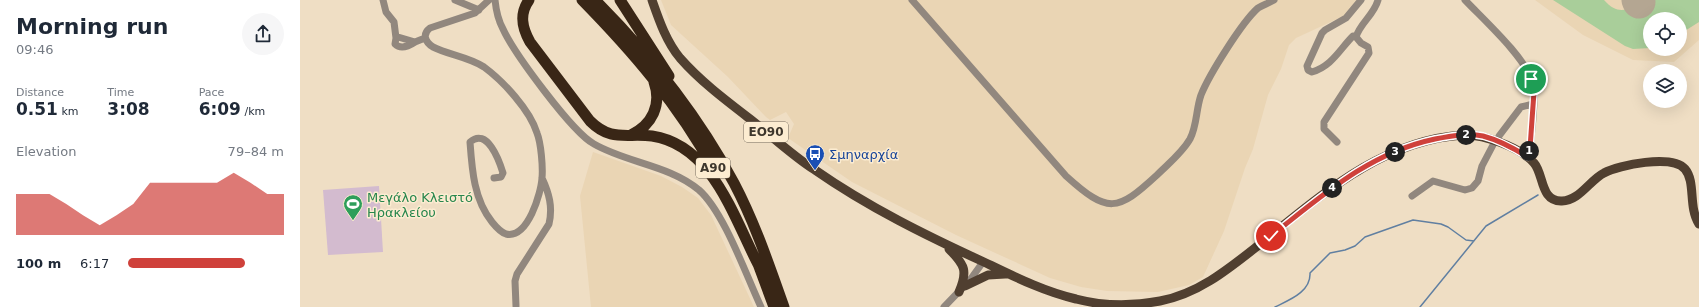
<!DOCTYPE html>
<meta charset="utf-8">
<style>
body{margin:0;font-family:"DejaVu Sans",sans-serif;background:#f6f6f7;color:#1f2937;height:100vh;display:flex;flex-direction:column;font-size:15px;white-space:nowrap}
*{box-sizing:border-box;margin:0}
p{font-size:13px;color:#747a83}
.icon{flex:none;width:22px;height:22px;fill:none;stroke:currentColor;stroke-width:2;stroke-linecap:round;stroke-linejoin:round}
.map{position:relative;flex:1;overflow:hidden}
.drawer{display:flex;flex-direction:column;background:#fff;width:300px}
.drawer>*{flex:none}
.fabs{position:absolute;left:1343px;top:12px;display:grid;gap:8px}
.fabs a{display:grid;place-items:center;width:44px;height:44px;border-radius:50%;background:#fff;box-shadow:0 4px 16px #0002;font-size:20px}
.pin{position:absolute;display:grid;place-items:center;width:34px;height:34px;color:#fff;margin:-17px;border:2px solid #fff;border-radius:50%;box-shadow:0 1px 4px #0007}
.km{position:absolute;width:20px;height:20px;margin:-10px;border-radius:50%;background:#222;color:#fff;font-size:11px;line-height:20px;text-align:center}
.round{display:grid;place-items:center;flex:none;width:42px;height:42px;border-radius:21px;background:#f6f6f7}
.overview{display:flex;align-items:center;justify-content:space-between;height:68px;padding:0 16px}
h1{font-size:22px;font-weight:700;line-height:30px}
.figures{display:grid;grid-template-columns:repeat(3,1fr);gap:6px;height:68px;padding:4px 16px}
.figures div{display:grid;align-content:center}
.figures b{font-size:17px;font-weight:700}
.figures small{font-size:11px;font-weight:400}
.figures p{font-size:11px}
.chart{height:112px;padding:8px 16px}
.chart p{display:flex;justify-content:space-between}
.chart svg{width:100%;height:72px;margin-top:4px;fill:#cf413b;opacity:.7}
ul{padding:0 16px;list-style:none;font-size:13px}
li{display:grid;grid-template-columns:64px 48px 1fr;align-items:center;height:30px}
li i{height:10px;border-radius:5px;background:#cf413b}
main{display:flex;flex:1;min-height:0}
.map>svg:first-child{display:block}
.built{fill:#ead5b4;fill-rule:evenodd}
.green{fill:#a9ce9a}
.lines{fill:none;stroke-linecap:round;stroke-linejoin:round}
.stream{stroke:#607fa1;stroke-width:1.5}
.runway{stroke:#b4a692;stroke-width:33}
.building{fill:#d3bbcf}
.minor{stroke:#91877e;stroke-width:7}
.major{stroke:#503f30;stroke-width:9}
.highway{stroke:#392616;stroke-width:11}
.route-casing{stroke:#fff;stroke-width:8}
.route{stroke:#cf413b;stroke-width:5}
.labels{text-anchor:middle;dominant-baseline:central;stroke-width:3;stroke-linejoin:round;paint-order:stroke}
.shield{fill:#fcecd1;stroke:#776d5e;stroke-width:1}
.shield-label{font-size:12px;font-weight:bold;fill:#3e372d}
.transit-label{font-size:13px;fill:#164399;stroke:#fcecd1;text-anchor:start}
.leisure-label{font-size:13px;fill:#27864d;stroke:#fcecd1;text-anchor:start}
</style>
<main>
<section class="drawer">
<div class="overview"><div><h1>Morning run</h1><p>09:46</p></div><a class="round"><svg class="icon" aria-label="share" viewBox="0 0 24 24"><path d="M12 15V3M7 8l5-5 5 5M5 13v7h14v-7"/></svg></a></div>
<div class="figures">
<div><p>Distance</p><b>0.51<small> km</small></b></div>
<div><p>Time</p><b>3:08</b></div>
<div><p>Pace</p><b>6:09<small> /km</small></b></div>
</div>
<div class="chart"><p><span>Elevation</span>79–84 m</p>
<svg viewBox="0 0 160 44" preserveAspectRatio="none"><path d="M0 44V19L10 19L20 19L30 25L40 32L50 38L60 32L70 25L80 12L90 12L100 12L110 12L120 12L130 6L140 12L150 19L160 19V44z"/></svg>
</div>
<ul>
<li><b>100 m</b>6:17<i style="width:75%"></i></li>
</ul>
</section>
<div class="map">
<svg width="1399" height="307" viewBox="0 0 1399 307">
<rect width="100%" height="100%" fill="#efdec4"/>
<path class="built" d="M361,0H1058L1048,14L996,38L989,45L981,69L968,95L953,149L945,168L924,231L903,277L889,285L858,292L807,291L781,287L750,278L656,235L552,182L488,138L494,124L486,112L470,120L466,117L428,77L371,25Z
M1235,0H1399V40L1374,62L1333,60L1283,35ZM1350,19H1380V49H1350Z
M293,152L361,176L382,187L398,198L411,215L454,307H291L280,196Z"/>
<path class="green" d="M1253,0H1304C1321,19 1331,6 1349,0C1358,0 1387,0 1399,0V22L1380,34V19H1350V48L1333,49L1325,46Z"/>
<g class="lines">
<path class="stream" d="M975,307C989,300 1011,292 1010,273L1030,253L1045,250L1055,246L1065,237L1113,220L1141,224L1148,227L1166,240L1174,241
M1120,307L1186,226L1238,195"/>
<path class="runway" d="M1338,0L1339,2"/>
</g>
<path class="building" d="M79,186L83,252L28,255L23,190Z"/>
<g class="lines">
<path class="minor" d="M83,0L86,12L94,22L96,38
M155,0L179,10
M189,0L175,13L130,28C122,34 125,42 133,47C149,55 169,57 184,67C203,81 230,110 237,133C241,143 243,167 242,178C241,193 228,239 206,234C200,232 196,227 192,222C174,200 172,170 170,142C187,127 199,160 203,173L201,177L194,178
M195,0C196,10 198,20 203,29C214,53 272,132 294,144C327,163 369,165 399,190C424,212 446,275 461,307
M612,0L766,176C808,214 817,212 857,175C868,164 882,153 890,139C897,126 896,109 901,95C909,75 942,22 958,8C963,5 969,3 974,0
M1165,0C1184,20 1226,58 1233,83C1237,94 1231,135 1230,148L1228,157
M1056,36H1053C1039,50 1032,66 1012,72L1008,70L1007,66L1022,33L1025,30L1046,18L1061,0
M115,42C109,46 101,50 95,44L96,38L98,37L115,42L125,38
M1199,136L1221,107L1233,104
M1037,142L1024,129V122L1069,53L1068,47L1061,43L1056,37C1060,23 1074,15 1078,0
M1112,196L1133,181L1165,190L1172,188L1178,181L1182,166L1193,145
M216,306L215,281L217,274L249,224C253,207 249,193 242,178
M644,307L670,280L683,262"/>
<path class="major" d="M352,0C359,20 366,41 380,58C401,82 428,102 454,122C474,138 493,156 515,170C568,207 627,236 686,263C715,277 745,292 776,299C803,306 833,306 860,301C897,294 926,271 955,248C1017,199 1080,140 1163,135C1183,134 1220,147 1234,163C1244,174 1240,202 1262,201C1279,201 1290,180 1304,173C1319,165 1372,154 1385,169C1396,182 1388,207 1399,224
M649,249C665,265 668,271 659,292
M665,286L688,275L705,274"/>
<path class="highway" d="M229,0C219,14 222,28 230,42L290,121C311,142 326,133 352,136C413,145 434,219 459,266
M282,0C332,51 378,104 413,168
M295,0C349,54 398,116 434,183C455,223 469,265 484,307
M320,0L369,76
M331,135C352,125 362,105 354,82
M457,261L474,307"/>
</g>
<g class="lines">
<g class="route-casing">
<path id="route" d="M971,236C1023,195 1069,153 1135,139C1151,136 1167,133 1183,136C1198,140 1215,149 1228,157L1230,148L1234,92L1231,79"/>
</g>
<use href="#route" class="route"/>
</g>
<defs>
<g id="bus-pin" transform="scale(1)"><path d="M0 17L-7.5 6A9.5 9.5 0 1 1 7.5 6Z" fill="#1a4fb4" stroke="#fcecd1"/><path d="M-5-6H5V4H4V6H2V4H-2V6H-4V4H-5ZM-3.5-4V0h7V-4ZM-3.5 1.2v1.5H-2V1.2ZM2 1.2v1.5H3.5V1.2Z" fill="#fff"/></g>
<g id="stadium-pin" transform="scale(1)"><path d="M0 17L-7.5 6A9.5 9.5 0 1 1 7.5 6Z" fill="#2e9e5b" stroke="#fcecd1"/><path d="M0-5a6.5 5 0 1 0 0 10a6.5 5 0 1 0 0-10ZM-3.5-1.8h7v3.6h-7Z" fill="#fff"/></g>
</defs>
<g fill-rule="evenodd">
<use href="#bus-pin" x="515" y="154"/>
<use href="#stadium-pin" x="53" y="204"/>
</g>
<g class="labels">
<g class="shield">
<rect x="444" y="122" width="44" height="20" rx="3"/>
<rect x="396" y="158" width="34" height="20" rx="3"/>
</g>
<g class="shield-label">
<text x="466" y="132">ΕΟ90</text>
<text x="413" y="168">Α90</text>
</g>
<g class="transit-label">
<text x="529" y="154">Σμηναρχία</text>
</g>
<g class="leisure-label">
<text x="67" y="197">Μεγάλο Κλειστό<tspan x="67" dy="15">Ηρακλείου</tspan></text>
</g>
</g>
</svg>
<div class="fabs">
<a><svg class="icon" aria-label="locate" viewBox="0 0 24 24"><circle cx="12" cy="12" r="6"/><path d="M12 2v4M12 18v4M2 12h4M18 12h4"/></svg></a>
<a><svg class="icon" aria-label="layers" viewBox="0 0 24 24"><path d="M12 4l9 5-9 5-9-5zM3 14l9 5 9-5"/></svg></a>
</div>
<div class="pin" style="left:1231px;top:79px;background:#1e9e55"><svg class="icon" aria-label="arrive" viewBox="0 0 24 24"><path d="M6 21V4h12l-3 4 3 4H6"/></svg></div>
<div class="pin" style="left:971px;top:236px;background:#d93025"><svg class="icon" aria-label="check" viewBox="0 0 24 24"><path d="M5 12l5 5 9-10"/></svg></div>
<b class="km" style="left:1229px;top:151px">1</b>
<b class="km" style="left:1166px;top:135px">2</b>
<b class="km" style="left:1095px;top:152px">3</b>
<b class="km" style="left:1032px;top:188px">4</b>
</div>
</main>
